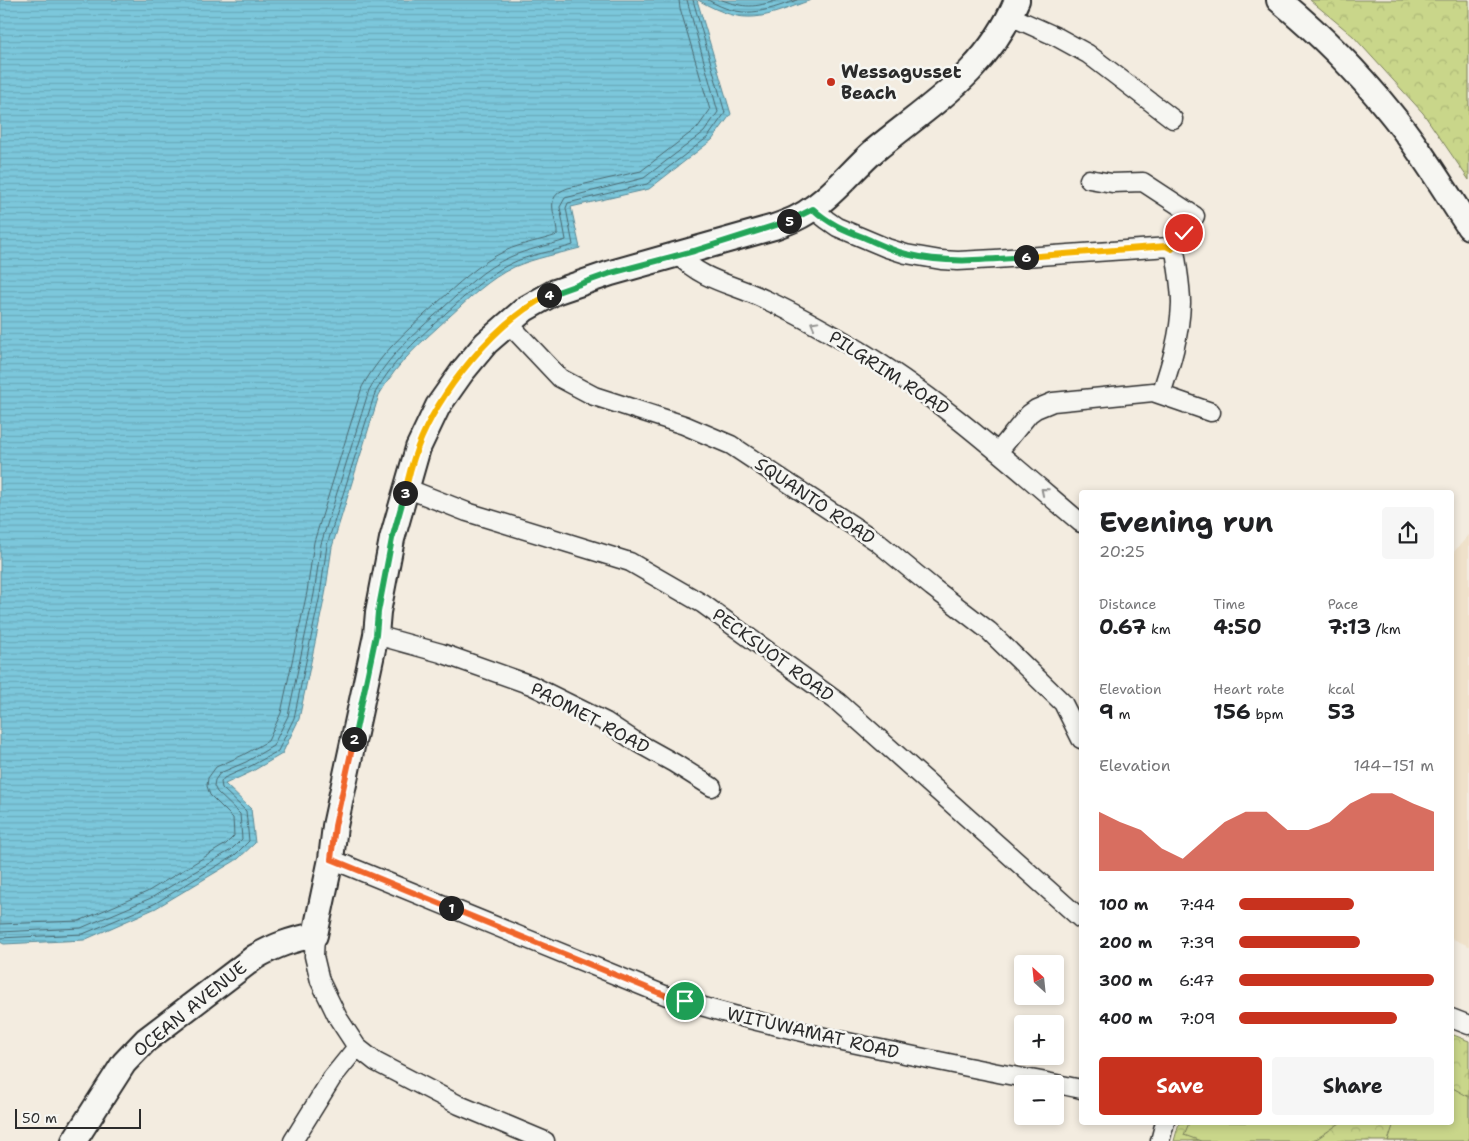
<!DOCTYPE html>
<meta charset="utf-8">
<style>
body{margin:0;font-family:"Shantell Sans",sans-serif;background:#f6f6f6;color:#202124;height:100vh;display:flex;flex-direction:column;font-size:19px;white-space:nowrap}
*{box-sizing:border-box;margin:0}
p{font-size:16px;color:#757577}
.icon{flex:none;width:28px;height:28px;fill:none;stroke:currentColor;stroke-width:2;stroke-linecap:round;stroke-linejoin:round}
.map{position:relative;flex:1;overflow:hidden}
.panel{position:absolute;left:1079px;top:490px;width:375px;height:635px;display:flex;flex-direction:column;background:#fff;border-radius:5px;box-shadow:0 2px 8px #0003}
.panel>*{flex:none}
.needle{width:32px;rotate:333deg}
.controls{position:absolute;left:1014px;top:955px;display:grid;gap:10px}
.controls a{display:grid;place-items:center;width:50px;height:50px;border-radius:5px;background:#fff;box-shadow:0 2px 8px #0003;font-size:25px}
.scale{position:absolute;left:15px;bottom:12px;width:126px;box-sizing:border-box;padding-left:5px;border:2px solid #2b2b2b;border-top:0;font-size:14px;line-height:18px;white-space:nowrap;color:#2b2b2b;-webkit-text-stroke:4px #f6f6f2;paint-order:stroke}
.pin{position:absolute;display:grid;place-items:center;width:42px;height:42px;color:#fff;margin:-21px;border:2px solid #fff;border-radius:50%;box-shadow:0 1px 5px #0007}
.km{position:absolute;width:25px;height:25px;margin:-12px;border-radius:50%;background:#222;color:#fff;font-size:14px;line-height:25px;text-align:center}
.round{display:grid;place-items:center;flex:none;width:52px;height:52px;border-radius:5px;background:#f6f6f6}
.summary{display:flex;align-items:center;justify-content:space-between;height:85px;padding:0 20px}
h1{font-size:28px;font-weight:700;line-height:38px}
.metrics{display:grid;grid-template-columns:repeat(3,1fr);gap:8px;height:85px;padding:5px 20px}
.metrics div{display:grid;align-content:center}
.metrics b{font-size:21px;font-weight:700}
.metrics small{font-size:14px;font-weight:400}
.metrics p{font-size:14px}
.chart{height:140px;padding:10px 20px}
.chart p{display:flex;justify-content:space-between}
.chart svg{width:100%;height:90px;margin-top:5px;fill:#c8321e;opacity:.7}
.cta{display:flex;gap:10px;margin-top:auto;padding:10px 20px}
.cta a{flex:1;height:58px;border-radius:5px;background:#c8321e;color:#fff;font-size:20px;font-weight:700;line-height:58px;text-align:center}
.cta a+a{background:#f6f6f6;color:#202124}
ul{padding:0 20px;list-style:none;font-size:16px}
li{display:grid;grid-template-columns:80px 60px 1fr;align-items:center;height:38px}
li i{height:12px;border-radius:6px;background:#c8321e}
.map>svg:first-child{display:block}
.built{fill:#efe1ca}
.forest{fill:url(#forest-crowns);stroke:#7a805a}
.pitch{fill:#c9d68a;stroke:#7a805a}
.water{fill:url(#water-rules);stroke:#5b8995}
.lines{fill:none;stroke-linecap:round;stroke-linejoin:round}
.shore{stroke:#4b6971;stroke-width:1}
.street-casing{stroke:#2b2b2b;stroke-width:21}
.secondary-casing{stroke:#2b2b2b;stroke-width:28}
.street{stroke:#f6f6f2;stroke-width:18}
.secondary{stroke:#f6f6f2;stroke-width:24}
.oneway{stroke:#90908e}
.split-1-casing{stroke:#fff;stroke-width:10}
.split-2-casing{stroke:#fff;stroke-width:10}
.split-3-casing{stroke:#fff;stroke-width:10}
.split-4-casing{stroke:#fff;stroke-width:10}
.split-5-casing{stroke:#fff;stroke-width:10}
.split-6-casing{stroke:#fff;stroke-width:10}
.split-7-casing{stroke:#fff;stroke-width:10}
.split-1{stroke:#f0652b;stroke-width:6}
.split-2{stroke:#f0652b;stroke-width:6}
.split-3{stroke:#22a559;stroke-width:6}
.split-4{stroke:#f5b400;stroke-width:6}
.split-5{stroke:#22a559;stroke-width:6}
.split-6{stroke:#22a559;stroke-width:6}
.split-7{stroke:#f5b400;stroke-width:6}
.poi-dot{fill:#c8321e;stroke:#f6f6f2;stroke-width:2}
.labels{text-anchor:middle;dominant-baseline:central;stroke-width:5;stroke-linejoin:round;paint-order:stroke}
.poi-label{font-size:18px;font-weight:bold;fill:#2b2b2b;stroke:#f6f6f2;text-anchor:start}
.street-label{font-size:18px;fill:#2b2b2b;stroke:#f6f6f2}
</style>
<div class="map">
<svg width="1469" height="1141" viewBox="0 0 1469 1141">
<defs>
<pattern id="forest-crowns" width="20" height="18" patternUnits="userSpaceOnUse" patternTransform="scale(1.25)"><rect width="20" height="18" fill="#c9d68a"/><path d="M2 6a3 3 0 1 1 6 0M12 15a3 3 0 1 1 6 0" fill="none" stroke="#adb877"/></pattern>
<pattern id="water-rules" width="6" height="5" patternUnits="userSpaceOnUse" patternTransform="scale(1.25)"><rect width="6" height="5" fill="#7bc7db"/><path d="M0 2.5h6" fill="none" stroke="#6aabbc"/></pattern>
</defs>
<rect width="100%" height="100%" fill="#f3ece0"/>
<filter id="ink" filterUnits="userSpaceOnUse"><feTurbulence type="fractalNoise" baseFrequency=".02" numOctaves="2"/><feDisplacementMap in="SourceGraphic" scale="10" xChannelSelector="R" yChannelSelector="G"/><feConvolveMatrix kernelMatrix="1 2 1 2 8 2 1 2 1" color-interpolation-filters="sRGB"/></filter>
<g filter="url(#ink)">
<path class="built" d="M1469,535V946L1451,938V555Z"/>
<path class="forest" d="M1310,0H1469V180L1423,113L1353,36Z
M1451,1034L1469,1041V1141H1174L1179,1123L1451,1122Z"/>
<path class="pitch" d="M1451,1087L1469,1097V1141H1388L1394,1123L1451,1122Z
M1189,1123V1122L1340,1123L1318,1138L1309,1141H1201L1184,1135Z"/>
<path class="water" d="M0,0H697L731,114L712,140L649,189L571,207L580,248C558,254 535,258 514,267C489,279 470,298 450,316C422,342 398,361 379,395L332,547L325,595L299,719L282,754L251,772L225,784L251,809L255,843L238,859L156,908L84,940L4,944L0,942Z
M698,0H811C763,17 747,28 698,0Z"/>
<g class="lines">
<path class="shore" d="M708,0C743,20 762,12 797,0
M722,0C745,8 754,8 778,0
M0,924L79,921L147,892L226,844L234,836L233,818L210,795L207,786L208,778L216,767L243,755L268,741L281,713L307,592L314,542L362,387C383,350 406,332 436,304C458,284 478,264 505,251C522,243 540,241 557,235C558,217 541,197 568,188L641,171L698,127L710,110L680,8L679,0
M0,932L81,928L151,898L231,850L242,839L240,814L217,792L214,786L215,780L220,773L246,762L273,746L288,716L314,594L321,544L369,390C390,354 413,335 443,308C464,289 484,268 510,257C528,249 547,246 566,240L560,207L565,198L644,178L704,132L718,112L687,0
M0,938L83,934L154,904L235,855L249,841L246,811L222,788L221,782L224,778L249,767L278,751L294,718L320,595L327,545L375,393C395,358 417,340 446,313C467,295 485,276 510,264C530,254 553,252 573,245L566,208L568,203L647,184L708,137L725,113L693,0"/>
<g class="street-casing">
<path id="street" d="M1010,16L1057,37L1088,54L1173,119
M1089,179L1112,183L1143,182L1195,216L1172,249
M813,209L827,220L837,227L887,248L906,254L941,260L958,261L995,259L1169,247L1175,252L1176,257C1178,272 1181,287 1181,303C1180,335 1171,364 1161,394
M678,255C703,281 733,284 764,299C795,313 825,330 854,347C937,396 1008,461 1081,523
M508,323L560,378L594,396L684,425L731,445L876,541L932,587L989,631L1063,703L1081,739
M998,452L1029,414L1036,409L1053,402L1153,392L1211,412
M406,488L467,512L630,562L703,604L838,702L1081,919
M376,635L441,653L531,685L606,722L638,743L674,763L712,787
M331,859L667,996C777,1030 890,1051 1003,1074C1029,1079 1055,1083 1081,1089
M315,935L314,956L320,981L338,1018L357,1047L376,1062L459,1105L545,1141
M1451,1018L1469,1025
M293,1141L332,1078L357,1047
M1160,1141L1165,1122"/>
</g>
<g class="secondary-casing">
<path id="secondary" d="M1279,0C1319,33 1356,70 1389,111C1419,147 1443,188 1469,227
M74,1141L124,1063L146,1040L255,957C276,945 291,940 315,935L331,859L335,826L376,635L378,612L392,539L418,448L438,406L462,372L486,343L525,309L555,292L611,273L774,227C788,222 802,217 814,207C837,191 854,168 875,150C932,103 987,72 1017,0"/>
</g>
<use href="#street" class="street"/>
<use href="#secondary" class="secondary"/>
</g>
<defs><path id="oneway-chevron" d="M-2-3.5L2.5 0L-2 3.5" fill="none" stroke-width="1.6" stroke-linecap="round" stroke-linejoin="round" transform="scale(1.25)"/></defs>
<g class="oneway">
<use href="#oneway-chevron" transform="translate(814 324) rotate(-151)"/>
<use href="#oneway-chevron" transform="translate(1044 491) rotate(-140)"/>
</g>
</g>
<g class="lines" filter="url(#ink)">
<g class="split-1-casing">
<path id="split-1" d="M451,908L667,996L685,1001"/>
</g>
<g class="split-2-casing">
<path id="split-2" d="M354,739L335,826L331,859L451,908"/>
</g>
<g class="split-3-casing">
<path id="split-3" d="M354,739L376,635L378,612L392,539L405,493"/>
</g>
<g class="split-4-casing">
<path id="split-4" d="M405,493C408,478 412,463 417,449C438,393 495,321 549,295"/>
</g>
<g class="split-5-casing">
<path id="split-5" d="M549,295L611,273L694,251L789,221"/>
</g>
<g class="split-6-casing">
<path id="split-6" d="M789,221L813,209C828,223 844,230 863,237C877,243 891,250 906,254C946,264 986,260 1026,257"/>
</g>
<g class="split-7-casing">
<path id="split-7" d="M1026,257L1166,246L1172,249L1184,233"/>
</g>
<use href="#split-1" class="split-1"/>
<use href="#split-2" class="split-2"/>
<use href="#split-3" class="split-3"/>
<use href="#split-4" class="split-4"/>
<use href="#split-5" class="split-5"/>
<use href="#split-6" class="split-6"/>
<use href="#split-7" class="split-7"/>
</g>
<circle class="poi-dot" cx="831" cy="82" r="5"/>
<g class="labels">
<g class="poi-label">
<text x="841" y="72">Wessagusset<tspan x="841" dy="21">Beach</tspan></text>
</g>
<g class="street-label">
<text transform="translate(889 373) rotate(33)">PILGRIM ROAD</text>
<text transform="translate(815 501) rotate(34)">SQUANTO ROAD</text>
<text transform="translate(773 655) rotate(36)">PECKSUOT ROAD</text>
<text transform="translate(590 718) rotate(28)">PAOMET ROAD</text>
<text transform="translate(190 1009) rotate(-39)">OCEAN AVENUE</text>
<text transform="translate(813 1033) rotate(13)">WITUWAMAT ROAD</text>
</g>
</g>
</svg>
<div class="controls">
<a><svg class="needle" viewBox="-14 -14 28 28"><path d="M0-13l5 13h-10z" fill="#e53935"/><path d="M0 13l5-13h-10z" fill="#757577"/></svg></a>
<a>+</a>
<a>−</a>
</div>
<div class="scale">50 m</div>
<div class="pin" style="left:685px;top:1001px;background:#1e9e55"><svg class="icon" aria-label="arrive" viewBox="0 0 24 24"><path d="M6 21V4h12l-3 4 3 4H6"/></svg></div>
<div class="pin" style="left:1184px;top:233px;background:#d93025"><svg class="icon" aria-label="check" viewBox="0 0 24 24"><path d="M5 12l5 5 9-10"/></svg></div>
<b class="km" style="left:451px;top:908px">1</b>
<b class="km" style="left:354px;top:739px">2</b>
<b class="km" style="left:405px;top:493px">3</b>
<b class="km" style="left:549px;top:295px">4</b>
<b class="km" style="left:789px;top:221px">5</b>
<b class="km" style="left:1026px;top:257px">6</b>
<section class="panel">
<div class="summary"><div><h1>Evening run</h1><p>20:25</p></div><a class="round"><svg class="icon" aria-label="share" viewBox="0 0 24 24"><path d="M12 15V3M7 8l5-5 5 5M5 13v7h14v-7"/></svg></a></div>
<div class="metrics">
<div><p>Distance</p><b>0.67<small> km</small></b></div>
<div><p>Time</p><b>4:50</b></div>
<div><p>Pace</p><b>7:13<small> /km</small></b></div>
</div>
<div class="metrics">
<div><p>Elevation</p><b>9<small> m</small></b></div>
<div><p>Heart rate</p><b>156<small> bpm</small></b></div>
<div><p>kcal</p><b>53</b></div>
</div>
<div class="chart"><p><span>Elevation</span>144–151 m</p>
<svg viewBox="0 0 160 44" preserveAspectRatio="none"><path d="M0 44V15L10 20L20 24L30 33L40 38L50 29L60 20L70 15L80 15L90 24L100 24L110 20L120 11L130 6L140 6L150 11L160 15V44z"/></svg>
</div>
<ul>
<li><b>100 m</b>7:44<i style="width:59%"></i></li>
<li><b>200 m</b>7:39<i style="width:62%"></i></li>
<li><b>300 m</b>6:47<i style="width:100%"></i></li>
<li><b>400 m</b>7:09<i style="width:81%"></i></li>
</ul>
<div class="cta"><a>Save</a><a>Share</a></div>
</section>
</div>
